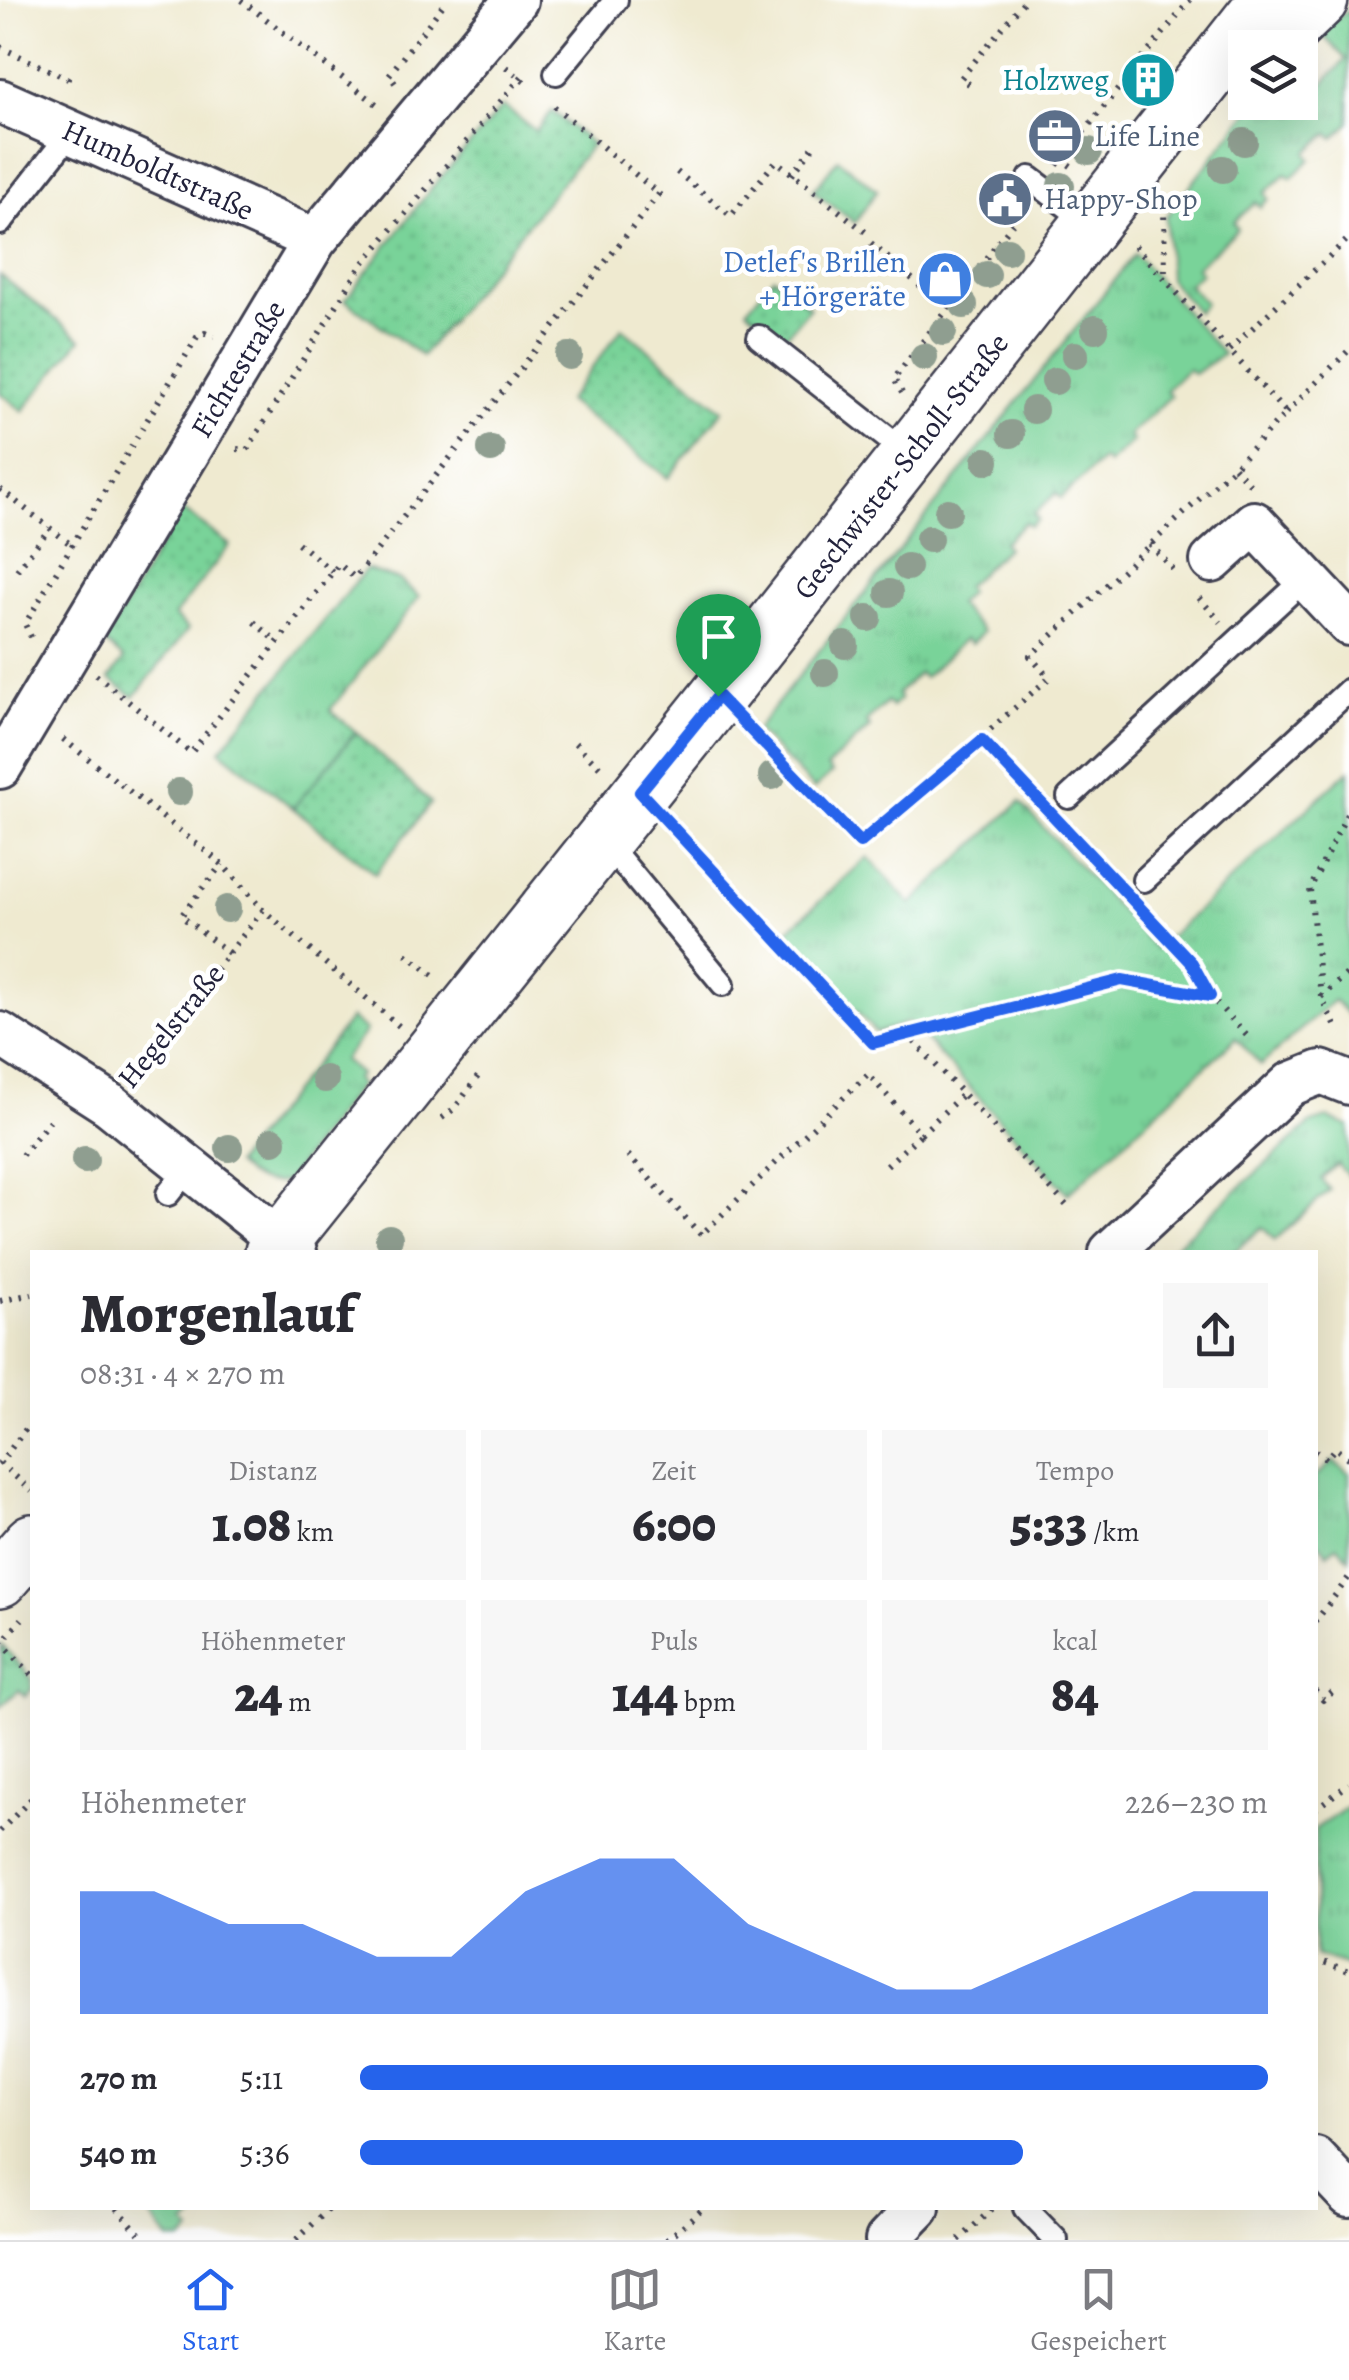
<!DOCTYPE html>
<html lang="de">
<meta charset="utf-8">
<style>
body{margin:0;font-family:Alegreya,serif;background:#f7f7f7;color:#2b2b33;height:100vh;display:flex;flex-direction:column;font-size:38px;white-space:nowrap}
*{box-sizing:border-box;margin:0}
p{font-size:32px;color:#7c7c81}
.icon{flex:none;width:55px;height:55px;fill:none;stroke:currentColor;stroke-width:2;stroke-linecap:round;stroke-linejoin:round}
.map{position:relative;flex:1;overflow:hidden}
.sheet{position:absolute;left:30px;top:1250px;width:1288px;height:960px;display:flex;flex-direction:column;background:#fff;border-radius:0px;box-shadow:0 10px 40px #0002}
.sheet>*{flex:none}
.fabs{position:absolute;left:1228px;top:30px;display:grid;gap:20px}
.fabs a{display:grid;place-items:center;width:90px;height:90px;border-radius:0px;background:#fff;box-shadow:0 10px 40px #0002;font-size:50px}
.pin{position:absolute;display:grid;place-items:center;width:85px;height:85px;color:#fff;margin:-102px -42px;border-radius:50% 50% 50% 0;rotate:-45deg;box-shadow:0 0 10px #0007}
.pin .icon{rotate:45deg}
.round{display:grid;place-items:center;flex:none;width:105px;height:105px;border-radius:0px;background:#f7f7f7}
.head{display:flex;align-items:center;justify-content:space-between;height:170px;padding:0 50px}
h1{font-size:55px;font-weight:800;line-height:75px}
.figures{display:grid;grid-template-columns:repeat(3,1fr);gap:15px;height:170px;padding:10px 50px}
.figures div{display:grid;align-content:center;border-radius:0px;background:#f7f7f7;text-align:center}
.figures b{font-size:50px;font-weight:800}
.figures small{font-size:28px;font-weight:400}
.figures p{font-size:28px}
.chart{height:280px;padding:20px 50px}
.chart p{display:flex;justify-content:space-between}
.chart svg{width:100%;height:180px;margin-top:10px;fill:#2563eb;opacity:.7}
ul{padding:0 50px;list-style:none;font-size:32px}
li{display:grid;grid-template-columns:160px 120px 1fr;align-items:center;height:75px}
li i{height:25px;border-radius:12px;background:#2563eb}
.menu{display:flex;justify-content:space-around;align-items:center;height:140px;border-top:2px solid #e1e1e2;background:#fff;font-size:28px;color:#7c7c81}
.menu a{display:grid;justify-items:center;gap:5px}
.menu .active{color:#2563eb}
.map>svg:first-child{display:block}
.grass{fill:url(#grass-tufts);stroke:#4e7a6a;stroke-width:2.5}
.garden{fill:url(#garden-dots);stroke:#4e7a6a;stroke-width:2.5}
.lines{fill:none;stroke-linecap:round;stroke-linejoin:round}
.service-casing{stroke:#414051;stroke-width:28}
.minor-casing{stroke:#414051;stroke-width:48}
.tertiary-casing{stroke:#414051;stroke-width:60}
.path{stroke:#414051;stroke-width:6;stroke-dasharray:2.5 8;stroke-linecap:butt}
.service{stroke:#fff;stroke-width:22}
.minor{stroke:#fff;stroke-width:42}
.tertiary{stroke:#fff;stroke-width:55}
.tree{fill:#8f9e90}
.route-casing{stroke:#fff;stroke-width:20}
.route{stroke:#2563eb;stroke-width:12}
.labels{text-anchor:middle;dominant-baseline:central;stroke-width:9;stroke-linejoin:round;paint-order:stroke}
.culture-label{font-size:30px;fill:#0d838f;stroke:#fff;text-anchor:end}
.service-label{font-size:30px;fill:#4e5e75;stroke:#fff;text-anchor:start}
.street-label{font-size:30px;fill:#22223b;stroke:#fff}
.shop-label{font-size:30px;fill:#366cbe;stroke:#fff;text-anchor:end}
</style>
<div class="map">
<svg width="1349" height="2240" viewBox="0 0 1349 2240">
<defs>
<pattern id="grass-tufts" width="24" height="20" patternUnits="userSpaceOnUse" patternTransform="scale(2.5)"><rect width="24" height="20" fill="#79d399"/><path d="M3 7l-1-3M5 7V3M7 7l1-3M15 17l-1-3M17 17v-4M19 17l1-3" fill="none" stroke="#68b585"/></pattern>
<pattern id="garden-dots" width="8" height="8" patternUnits="userSpaceOnUse" patternTransform="scale(2.5)"><rect width="8" height="8" fill="#79d399"/><path d="M2 2h.1M6 6h.1" fill="none" stroke="#68b585" stroke-width="1.8" stroke-linecap="round"/></pattern>
</defs>
<rect width="100%" height="100%" fill="#fff"/>
<filter id="ink" filterUnits="userSpaceOnUse"><feTurbulence type="fractalNoise" baseFrequency=".01" numOctaves="2"/><feDisplacementMap in="SourceGraphic" scale="20" xChannelSelector="R" yChannelSelector="G"/><feConvolveMatrix kernelMatrix="1 2 1 2 8 2 1 2 1" color-interpolation-filters="sRGB"/></filter>
<filter id="wash" filterUnits="userSpaceOnUse"><feTurbulence type="fractalNoise" baseFrequency=".0048" numOctaves="4" result="noise"/><feDisplacementMap in="SourceGraphic" scale="40" xChannelSelector="R" yChannelSelector="G"/><feGaussianBlur stdDeviation="2.25" result="paint"/><feColorMatrix in="noise" values="0 0 0 0 0 0 0 0 0 0 0 0 0 0 0 0 0 1.4 0 .05"/><feComposite in="paint" operator="in"/></filter>
<g filter="url(#wash)">
<rect width="100%" height="100%" fill="#efead0"/>
<path class="grass" d="M1349,10V123L1334,138L1329,133L1306,153L1311,159L1291,178L1286,174L1265,193L1269,199L1260,207L1256,202L1234,222L1238,229L1196,267L1201,273L1188,284L1205,303L1197,312L1169,279L1166,217L1255,103H1281L1294,115L1346,59L1318,31Z
M838,159L877,190L855,223L813,191Z
M1135,254L1223,354L1194,374L1188,369L1166,390L1171,396L1129,435L1133,441L1108,464L1103,459L1061,498L1056,493L1034,514L1038,519L1030,526L1025,522L1003,543L1007,548L965,587L969,592L957,604L983,632L971,644L965,639L924,678L919,673L897,694L900,699L892,707L887,702L866,722L870,727L827,767L832,773L814,789L756,730Z
M366,569L400,580L419,597L330,710L356,732L293,808L220,750Z
M1349,770V1016L1334,1000L1261,1065L1236,1038L1068,1194L909,1022L876,1033L785,933L868,857L911,904L1020,802L1156,949Z
M351,1018L366,1031L343,1060L360,1074L355,1079L360,1084L287,1181C263,1186 252,1180 235,1164Z
M1328,1118L1349,1126V1177L1337,1164L1321,1179L1330,1190L1275,1240L1262,1227L1234,1252H1168L1311,1123Z
M1333,1461L1349,1473V1559L1337,1545L1327,1553L1315,1539V1477Z
M2,1645L32,1679V1689L25,1696L19,1690L0,1707Z
M1349,1806V1960L1347,1966L1315,1955V1829Z
M149,2208H207L186,2226L191,2232L182,2240H169L153,2219Z"/>
<path class="garden" d="M503,106L536,131L552,111L592,144L422,356L345,300L429,191Z
M0,275L81,339L23,411L0,393Z
M773,277L810,307L783,339L747,309Z
M622,328L723,410L668,478L567,401Z
M181,509L230,545L174,616L188,629L134,697L109,679L124,659L104,642Z
M356,732L431,803L375,874L293,808Z"/>
</g>
<g filter="url(#ink)">
<g class="lines">
<g class="service-casing">
<path id="service" d="M556,73L616,0
M1030,178L1092,225
M0,223L72,131
M759,337L909,455
M1069,797L1307,577
M603,839L723,984
M1144,880L1349,690
M168,1194L188,1169
M1025,2208L1056,2240"/>
</g>
<g class="minor-casing">
<path id="minor" d="M0,101L315,240
M1212,561L1254,523L1349,624
M0,767L315,240L516,0
M0,1034L109,1104L295,1252
M1111,1252L1291,1084L1321,1072L1349,1083
M1315,2159L1349,2195
M887,2240L918,2208"/>
</g>
<g class="tertiary-casing">
<path id="tertiary" d="M1270,48L1320,0
M273,1252L719,695L1267,0
M0,1579L32,1542"/>
</g>
<path class="path" d="M241,0L379,106
M0,47L68,79L65,87
M506,67L527,84
M395,83L389,75L447,0
M969,84L961,78L1025,0
M1052,152L1075,169
M1057,165L1190,0
M677,172L731,216L776,161L868,234
M792,175L817,142
M1164,206L1165,279
M871,243L934,298
M1229,350L1349,238
M902,393L894,379L1025,207
M1286,413L1349,350
M237,449L247,450L361,266L523,75
M1234,467L1250,484
M0,489L74,547
M298,543L333,572
M1150,544L1174,570
M17,570L50,528
M1199,598L1221,622
M254,622L278,642
M31,637L25,624L197,337L205,333L214,337
M96,675L191,753L339,564L355,578L659,194L549,102
M747,726L860,843L1049,678L1030,656L1234,467L1286,413L1130,241
M63,739L222,864L263,910
M981,740L1039,800
M575,743L603,770
M672,826L873,1043L1122,980L1210,996L1249,1038
M1064,827L1114,880
M1139,907L1191,963L1209,995
M229,953L263,910L399,1026
M406,954L437,978
M1321,997L1349,972
M1335,1025L1321,997L1310,889L1349,810
M907,1034L1067,1206
M131,1076L229,953L181,916L222,864
M442,1118L455,1108L479,1075
M22,1155L54,1115
M628,1155L701,1235L868,1074L921,1134L963,1094
M887,1165L921,1134
M0,1301L32,1294
M32,1421L0,1463L32,1491
M1315,1451L1326,1459L1335,1448L1349,1459
M1315,1622L1349,1577
M1,1642L32,1675
M0,1644L22,1619
M1315,1691L1323,1700L1338,1688
M32,1768V1769
M1315,1809L1349,1784
M0,1831L32,1798
M1315,1959L1349,1971
M117,2208L145,2240
M296,2240L330,2208
M667,2240L703,2208
M959,2240L993,2208"/>
<use href="#service" class="service"/>
<use href="#minor" class="minor"/>
<use href="#tertiary" class="tertiary"/>
</g>
<g class="tree">
<circle cx="1244" cy="142" r="14"/>
<circle cx="1089" cy="151" r="14"/>
<circle cx="1223" cy="169" r="14"/>
<circle cx="1061" cy="186" r="14"/>
<circle cx="1007" cy="251" r="14"/>
<circle cx="987" cy="275" r="14"/>
<circle cx="964" cy="305" r="14"/>
<circle cx="1095" cy="329" r="14"/>
<circle cx="943" cy="332" r="14"/>
<circle cx="1075" cy="355" r="14"/>
<circle cx="569" cy="356" r="14"/>
<circle cx="924" cy="357" r="14"/>
<circle cx="1055" cy="381" r="14"/>
<circle cx="1034" cy="410" r="14"/>
<circle cx="1011" cy="434" r="14"/>
<circle cx="491" cy="449" r="14"/>
<circle cx="986" cy="461" r="14"/>
<circle cx="948" cy="512" r="14"/>
<circle cx="929" cy="539" r="14"/>
<circle cx="907" cy="567" r="14"/>
<circle cx="889" cy="593" r="14"/>
<circle cx="868" cy="618" r="14"/>
<circle cx="845" cy="645" r="14"/>
<circle cx="825" cy="673" r="14"/>
<circle cx="772" cy="776" r="14"/>
<circle cx="179" cy="792" r="14"/>
<circle cx="227" cy="909" r="14"/>
<circle cx="325" cy="1079" r="14"/>
<circle cx="273" cy="1141" r="14"/>
<circle cx="229" cy="1148" r="14"/>
<circle cx="85" cy="1160" r="14"/>
<circle cx="389" cy="1238" r="14"/>
</g>
</g>
<g class="lines" filter="url(#ink)">
<g class="route-casing">
<path id="route" d="M718,696L860,843L982,740L1192,963L1210,996L1122,980L873,1043L640,792Z"/>
</g>
<use href="#route" class="route"/>
</g>
<defs>
<g id="building-disc" transform="scale(2.875)"><circle r="9.5" fill="#0f9aa8" stroke="#fff"/><path d="M-4-6H4V6H1V3H-1V6H-4ZM-2.5-4.3h1.7v1.8h-1.7ZM.8-4.3h1.7v1.8H.8ZM-2.5-1h1.7V.8h-1.7ZM.8-1h1.7V.8H.8Z" fill="#fff"/></g>
<g id="office-disc" transform="scale(2.875)"><circle r="9.5" fill="#5c6f8a" stroke="#fff"/><path d="M-6-3h4V-5.5h4V-3h4V5H-6ZM-1-4.5V-3h2v-1.5ZM-6 0V1H6V0Z" fill="#fff"/></g>
<g id="civic-disc" transform="scale(2.875)"><circle r="9.5" fill="#5c6f8a" stroke="#fff"/><path d="M-.6-6.5H3V-4.5H.6V-3L4-1V1h2V6H-6V1h2V-1L-.6-3ZM-1.2 2.5V6h2.4V2.5Z" fill="#fff"/></g>
<g id="shop-disc" transform="scale(2.875)"><circle r="9.5" fill="#3f7fe0" stroke="#fff"/><path d="M-5-2.5h2.3a2.7 3.5 0 0 1 5.4 0H5L5.5 6h-11ZM-1.5-2.5h3a1.5 2.3 0 0 0-3 0Z" fill="#fff"/></g>
</defs>
<g fill-rule="evenodd">
<use href="#building-disc" x="1148" y="80"/>
<use href="#office-disc" x="1055" y="136"/>
<use href="#civic-disc" x="1005" y="199"/>
<use href="#shop-disc" x="945" y="279"/>
</g>
<g class="labels">
<g class="culture-label">
<text x="1109" y="80">Holzweg</text>
</g>
<g class="service-label">
<text x="1094" y="136">Life Line</text>
<text x="1044" y="199">Happy-Shop</text>
</g>
<g class="street-label">
<text transform="translate(158 170) rotate(24)">Humboldtstraße</text>
<text transform="translate(238 369) rotate(-59)">Fichtestraße</text>
<text transform="translate(901 466) rotate(-52)">Geschwister-Scholl-Straße</text>
<text transform="translate(171 1026) rotate(-51)">Hegelstraße</text>
</g>
<g class="shop-label">
<text x="906" y="262">Detlef's Brillen<tspan x="906" dy="34">+ Hörgeräte</tspan></text>
</g>
</g>
</svg>
<div class="fabs">
<a><svg class="icon" aria-label="layers" viewBox="0 0 24 24"><path d="M12 4l9 5-9 5-9-5zM3 14l9 5 9-5"/></svg></a>
</div>
<div class="pin" style="left:718px;top:696px;background:#1e9e55"><svg class="icon" aria-label="arrive" viewBox="0 0 24 24"><path d="M6 21V4h12l-3 4 3 4H6"/></svg></div>
<section class="sheet">
<div class="head"><div><h1>Morgenlauf</h1><p>08:31 · 4 × 270 m</p></div><a class="round"><svg class="icon" aria-label="share" viewBox="0 0 24 24"><path d="M12 15V3M7 8l5-5 5 5M5 13v7h14v-7"/></svg></a></div>
<div class="figures">
<div><p>Distanz</p><b>1.08<small> km</small></b></div>
<div><p>Zeit</p><b>6:00</b></div>
<div><p>Tempo</p><b>5:33<small> /km</small></b></div>
</div>
<div class="figures">
<div><p>Höhenmeter</p><b>24<small> m</small></b></div>
<div><p>Puls</p><b>144<small> bpm</small></b></div>
<div><p>kcal</p><b>84</b></div>
</div>
<div class="chart"><p><span>Höhenmeter</span>226–230 m</p>
<svg viewBox="0 0 160 44" preserveAspectRatio="none"><path d="M0 44V14L10 14L20 22L30 22L40 30L50 30L60 14L70 6L80 6L90 22L100 30L110 38L120 38L130 30L140 22L150 14L160 14V44z"/></svg>
</div>
<ul>
<li><b>270 m</b>5:11<i style="width:100%"></i></li>
<li><b>540 m</b>5:36<i style="width:73%"></i></li>
</ul>
</section>
</div>
<nav class="menu">
<a class="active"><svg class="icon" aria-label="home" viewBox="0 0 24 24"><path d="M3 11l9-7 9 7M6 9v11h12V9"/></svg>Start</a>
<a><svg class="icon" aria-label="map" viewBox="0 0 24 24"><path d="M3 6l6-2 6 2 6-2v14l-6 2-6-2-6 2zM9 4v14M15 6v14"/></svg>Karte</a>
<a><svg class="icon" aria-label="saved" viewBox="0 0 24 24"><path d="M7 4h10v16l-5-4-5 4z"/></svg>Gespeichert</a>
</nav>
